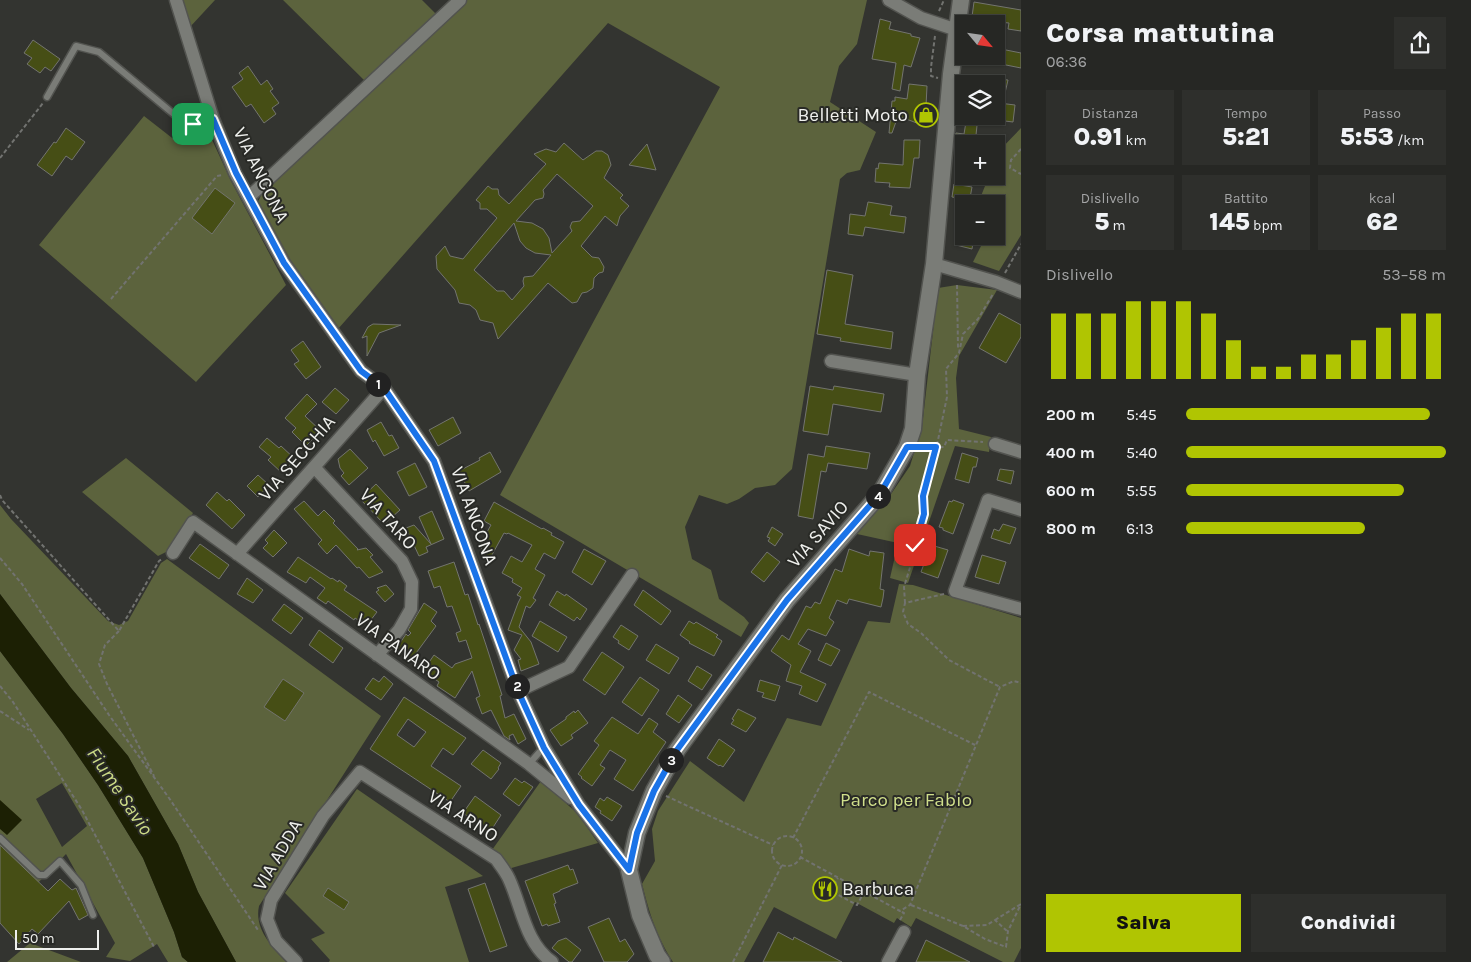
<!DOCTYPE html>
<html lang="it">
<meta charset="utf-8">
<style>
body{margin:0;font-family:Karla,sans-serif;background:#2e2f2c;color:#f1f3f6;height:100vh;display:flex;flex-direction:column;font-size:19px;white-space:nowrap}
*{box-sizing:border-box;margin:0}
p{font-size:16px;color:#a4a5a6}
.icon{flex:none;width:28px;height:28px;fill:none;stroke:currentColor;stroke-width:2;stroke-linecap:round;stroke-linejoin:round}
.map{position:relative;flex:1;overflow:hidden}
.side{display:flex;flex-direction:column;background:#262724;width:450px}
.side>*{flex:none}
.needle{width:32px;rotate:119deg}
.buttons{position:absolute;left:955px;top:15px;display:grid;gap:10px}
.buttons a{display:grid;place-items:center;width:50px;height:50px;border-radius:0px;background:#262724;box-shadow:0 1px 4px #0004,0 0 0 1px #424441;font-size:25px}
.scale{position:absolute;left:15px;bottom:12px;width:84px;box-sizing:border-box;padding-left:5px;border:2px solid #eff0ed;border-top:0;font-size:14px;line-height:18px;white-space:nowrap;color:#eff0ed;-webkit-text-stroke:4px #292a26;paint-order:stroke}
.pin{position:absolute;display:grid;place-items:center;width:42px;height:42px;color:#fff;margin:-21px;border-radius:10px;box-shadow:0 2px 8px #0006}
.km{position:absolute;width:25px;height:25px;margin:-12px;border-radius:50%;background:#222;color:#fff;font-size:14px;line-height:25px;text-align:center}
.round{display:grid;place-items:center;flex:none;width:52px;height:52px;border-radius:0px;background:#2e2f2c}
.overview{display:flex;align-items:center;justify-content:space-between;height:85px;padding:0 25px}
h1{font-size:28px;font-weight:800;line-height:38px}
.stats{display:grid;grid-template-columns:repeat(3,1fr);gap:8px;height:85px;padding:5px 25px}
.stats div{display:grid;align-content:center;border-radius:0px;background:#2e2f2c;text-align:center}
.stats b{font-size:25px;font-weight:800}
.stats small{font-size:14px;font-weight:400}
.stats p{font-size:14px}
.chart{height:140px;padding:10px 25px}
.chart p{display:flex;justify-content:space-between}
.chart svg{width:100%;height:90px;margin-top:5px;stroke:#b0c502;stroke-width:6}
.primary-button{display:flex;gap:10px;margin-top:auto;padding:10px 25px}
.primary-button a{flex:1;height:58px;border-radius:0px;background:#b0c502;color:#111;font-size:20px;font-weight:800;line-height:58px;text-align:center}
.primary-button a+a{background:#2e2f2c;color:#f1f3f6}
ul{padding:0 25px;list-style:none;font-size:16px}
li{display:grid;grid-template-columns:80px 60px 1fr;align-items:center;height:38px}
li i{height:12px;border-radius:6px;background:#b0c502}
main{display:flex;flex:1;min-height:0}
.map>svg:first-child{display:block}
.green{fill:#5c633d;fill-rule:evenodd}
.water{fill:#1c2004}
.building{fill:#464e15;stroke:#73746f;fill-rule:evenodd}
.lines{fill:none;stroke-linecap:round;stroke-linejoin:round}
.service-casing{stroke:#52534f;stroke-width:9}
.minor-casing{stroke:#52534f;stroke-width:15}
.tertiary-casing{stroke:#52534f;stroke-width:19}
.path{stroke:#727370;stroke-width:2;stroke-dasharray:4 2.5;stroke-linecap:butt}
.service{stroke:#7a7c77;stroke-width:6}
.minor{stroke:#7a7c77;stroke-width:12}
.tertiary{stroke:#7a7c77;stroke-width:16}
.route-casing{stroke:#fff;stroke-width:10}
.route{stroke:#1a73e8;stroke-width:6}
.labels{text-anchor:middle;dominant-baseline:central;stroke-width:4;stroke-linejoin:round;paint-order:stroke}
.poi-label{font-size:19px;fill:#eff0ed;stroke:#292a26;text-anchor:end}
.street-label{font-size:19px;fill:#eff0ed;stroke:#292a26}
.park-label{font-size:19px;fill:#d0df8b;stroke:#292a26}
.water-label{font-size:20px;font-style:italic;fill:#cbda86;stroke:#292a26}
</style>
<main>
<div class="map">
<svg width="1021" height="962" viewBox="0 0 1021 962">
<rect width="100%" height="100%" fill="#333430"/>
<path class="green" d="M181,0H215L190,27Z
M283,0H422L438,16L366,82Z
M467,0H867L857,44L839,66L830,102L876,132L860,170L847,173L840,179L792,469L775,485L755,488L739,499L727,504L699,495L685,527L692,559L711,570L719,599L744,617L749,623L741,637L500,495L720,87L608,23L338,329C305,292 281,247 257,204L264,189Z
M144,116L176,141L208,131L231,181L286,285L196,382L39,245Z
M1021,128V235L999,271L973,262L986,236H996V215L1003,201H979L989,176H996V157L998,152Z
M957,285L997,290L959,356L956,378L959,429L991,437L989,452L955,446L908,583L890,578L898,543L857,534L889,497L910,466L922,427L938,288Z
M126,458L193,513L170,550L158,556L82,492Z
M0,505L11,519L108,621L119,625L128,621L161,563L167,559L381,716L259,906C254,929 272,947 286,962H236L198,892L178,844L128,756L71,688L0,594Z
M899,584L913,585L1021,618V948L1014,962H1003L916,918L911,927L897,918L894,923L855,902L836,939L774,907L744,962H673C656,935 650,915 642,884L655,861L652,829L658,811L690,761L744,802L787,718L821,726L868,621L890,623Z
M0,651L63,734L98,785L143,858L174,932L182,957L188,962H168L157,944L130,961L106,957L115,943L66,854L0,922ZM62,783L87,826L62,847L36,799Z
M541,781L578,814L598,843L508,869L492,850Z
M357,789L483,876L445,887L469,962H329L330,960L311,939L325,933L285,893Z
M30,943L81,962H7Z"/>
<path class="water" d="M0,594L71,688L128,756L178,844L198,892L236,962H188L182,957L174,932L143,858L98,785L63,734L0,651Z
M0,800L22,820L7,835L0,829Z"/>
<path class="building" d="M974,2L1021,10V31L1008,29L1009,23L988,21L987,24H971Z
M880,19L891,22L889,29L911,34V36L920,38L911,67L904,65L900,91L892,89L896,63L872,59Z
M33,40L60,59L51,71L45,67L40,73L27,64L32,58L24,53Z
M996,48L1021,53V68L996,63Z
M248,66L261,85L267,80L273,89L270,91L279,103L272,108L276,114L264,123L251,104L246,107L232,87L243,79L239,73Z
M999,79L1008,80L1005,93L996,91Z
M909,84L927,86L925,126L898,116L892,133H889L892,101H895V97L907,99Z
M999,103L1015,105L1013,122L997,120Z
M967,116H978L976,135L983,136L982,144H974L955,137L956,133L964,134Z
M66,128L85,142L72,160L66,156L52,176L37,165L54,142L56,143Z
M904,140H920L919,158H914L910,188L889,187L890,183L875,182L876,168L878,169L879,163L903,165Z
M564,143L583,160L596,151H602L608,155L611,165L604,178L623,195L620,198L629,206L620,216L617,226L605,216L581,246L592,257L599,258L604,267L603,272L599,273L594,278L593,288L587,292L582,293L577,302L572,303L548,283L498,339L493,323L480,320L476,310L470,305L459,303L455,290L437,269L436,256L445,246L450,256L463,259L497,218L487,209H480V203L476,200L488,186L492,189H498L499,195L509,204L546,164L534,154L546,149L556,152ZM557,174L593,206L580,221L572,222L570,227L572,231L552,253L549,238L543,229L532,223L516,221L535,200L543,198L544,194L543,190ZM514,223L520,241L526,248L535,253L551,255L533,276L524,277L523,281L524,286L512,300L504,291H497L474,270Z
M647,144L656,170L629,165Z
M954,184L972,187L970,198L965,197V199L952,197Z
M215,188L235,203L212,234L192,218Z
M868,202L892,206L890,215L906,217L904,233L865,227L863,236L848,234L850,214L865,216Z
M957,236H974L972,249L956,245Z
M827,270L853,275L845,324L893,332L891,349L840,341L841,338L817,334Z
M999,313L1021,325V337L1006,363L979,348Z
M373,324L401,325L379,333L367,356V336L362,338L368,327Z
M303,341L321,367L306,379L294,364L299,361L291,350Z
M810,386L833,390L834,386L884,394L881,412L833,404L828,435L803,431Z
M335,388L349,400L336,414L322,402Z
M307,394L317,404L305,416L321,431L306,446L292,432L296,428L285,418Z
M453,417L461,433L438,446L429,430Z
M381,422L389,436L392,435L399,448L384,456L375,440L373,442L367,430Z
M267,438L279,448L281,446L295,459L282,473L268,460L271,457L259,447Z
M826,446L870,453L867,469L828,463L826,472L821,471L813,519L798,516L808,454L824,457Z
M350,449L368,468L349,485L341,476L344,473L340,468L338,459Z
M490,452L501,472L469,491L459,471L480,460L479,458Z
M962,453L978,458L976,467H973L969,483L955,479Z
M415,463L427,487L409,496L397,472Z
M1000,469L1014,471L1011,484L997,480Z
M258,475L269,485L258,497L247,486Z
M376,484L400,510L384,524L360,499Z
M217,492L227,501L229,499L245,515L232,529L206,505Z
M953,500L964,504L953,534L943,530V528L939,527L949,501L952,502Z
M304,501L318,516L324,510L335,521L333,523L358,549L357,550L366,548L373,555L370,557L383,572L369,578L359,567L357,568L336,545L327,554L318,544L322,540L294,509Z
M494,502L542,529L543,528L552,533L551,535L564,542L555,559L544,553L535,569L545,575L533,598L536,600L530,608L526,606L519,627L531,642L539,664L521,671L518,660L521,659L514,650L522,635L508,630L518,603L521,597L517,595L522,588L512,582L513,579L502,573L511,556L522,562L532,545L508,533L507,534L504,533L487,564L480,544L491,525L484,521Z
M432,511L444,539L426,547L428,552L419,556L406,528L414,525L431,544L419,517Z
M1003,524L1016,528L1010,544L991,538L994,529L999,531Z
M772,527L783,534L775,546L768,541L770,538L767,537Z
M274,530L287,543L273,557L263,548L268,543L265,540Z
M200,544L229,565L219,579L189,558Z
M931,545L948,550L938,578L921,572Z
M584,549L606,561L592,585L572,572Z
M849,549L869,556L870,551L884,553L880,589L884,590L883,598L881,607L849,599L847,604L837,600L829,618L834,622L826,636L808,629L798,644L811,651L800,672L826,684L817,702L799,694L802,686L786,681L791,665L771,651L782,635L789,640L806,606L811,608L815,602L820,604L835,569L842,572Z
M767,552L780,562L764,582L751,572Z
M982,555L1006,562L999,584L975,577Z
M298,557L331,579L332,578L338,582L339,580L347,586L344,590L377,612L370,621L367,619L364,624L355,618L354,620L328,601L326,604L317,598L325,588L310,577L306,583L287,572Z
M454,562L465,595L468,594L478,625L479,624L486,645L502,695L500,696L505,718L514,714L526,739L518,744L513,734L509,736L510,740L504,736L491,710L482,714L476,698L480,696L472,671L455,698L437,686L439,682L423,671L434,655L452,668L455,664L472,658L466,640L459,642L456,633L461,631L452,606L447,607L440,586L434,588L428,571Z
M247,578L263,590L253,603L237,594Z
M386,585L394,594L385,602L376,592L379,590L377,588Z
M643,590L671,611L661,625L634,605Z
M557,591L565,596L566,594L587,609L580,620L577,617L574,621L549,605Z
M424,603L437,612L431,621L436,626L411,660L396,649L406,634L408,636L411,633L408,630Z
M284,604L303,618L291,634L272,620Z
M540,621L567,637L558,652L532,636Z
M689,621L694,624L696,622L718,635L716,637L722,641L714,656L689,643L690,642L680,635Z
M621,625L638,636L629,650L618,643L619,641L613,637Z
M319,630L343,648L333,663L309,645Z
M826,643L840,650L831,666L818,660Z
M656,644L679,658L669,674L646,660Z
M602,652L624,667L605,695L583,680Z
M697,666L712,675L702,690L688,681Z
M384,676L393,684L381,700L365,689L373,678L379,682Z
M640,677L659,690L642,716L622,702Z
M283,679L304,693L285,721L264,707Z
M760,680L780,686L775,701L762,697L764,693L757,691Z
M678,695L692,705L679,723L666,714Z
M404,697L466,738L453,755L443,748L431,766L461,786L450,802L370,749ZM408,719L426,732L414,747L397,735Z
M738,709L756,718L746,732L731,724L734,720L732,719Z
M578,710L588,723L571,735L573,738L561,746L550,730L566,719V717L574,711L575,713Z
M612,717L638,734L649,718L658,724L653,732L666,742L633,791L614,779L626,760L610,750L600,765L605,768L592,786L581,778L582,777L578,774L599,745L594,741Z
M719,739L735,750L723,767L720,765L719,766L707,758Z
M483,750L501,763L498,768L499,769L491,779L471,764Z
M515,778L522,783L524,781L533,787L519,806L503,794Z
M475,796L501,815L490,832L463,813Z
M607,797L622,806L612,821L600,813L601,811L595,807L600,798L604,801Z
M0,845L48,891L60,879L72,890L76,888L88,915L79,920L69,901L38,934L32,929L19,944L0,923Z
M568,865L570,870L573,869L578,883L560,890V891L553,894L556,903L554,904L560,922L548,926L547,924L542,926L525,881Z
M485,883L507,946L490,952L468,889Z
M328,888L349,902L344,910L323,896Z
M609,918L620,942L625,939L634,954L627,962H604L588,927Z
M778,932L793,940L794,937L842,962H763Z
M566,938L581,950L572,962H569L552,948L558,941Z
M926,940L970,962H916Z"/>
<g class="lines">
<g class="service-casing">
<path id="service" d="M47,97L76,46L99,52L176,116L193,123L213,119
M529,764L544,747
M0,838L39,875H45L60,861L81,885L93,915"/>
</g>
<g class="minor-casing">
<path id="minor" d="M176,0L213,119L235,173L284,263L361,371L384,388L434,461L518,691L544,747L579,805L629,870
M889,0L921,18L957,30
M249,197L460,0
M934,264L996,282L1021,292
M831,361L917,375
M995,444L1021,452
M314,467L402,561L412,582L411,609L399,630L377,655
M1021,510L988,500L955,591L1021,609
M173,553L193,522L529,764L571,798
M237,554L384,388
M518,691L569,667L632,575
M296,962L276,941L267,919L271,900L323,816L360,772L496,859C501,866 506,872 509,879C522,907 525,943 552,962
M888,962L904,932"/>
</g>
<g class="tertiary-casing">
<path id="tertiary" d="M662,962L657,955L640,915L629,870L637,833L654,791L677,750L787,600L880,494L907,447L913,429L917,375L934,264L951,74L961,0"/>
</g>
<path class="path" d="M939,11L944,0
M935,36L931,67V76L938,78
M1021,149L1011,160L1010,168L1021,174
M0,158L43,103
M1005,273L1021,244
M957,285L958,348
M111,299L217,176L223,175
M920,448L944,447L947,440L983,442
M0,495L2,500L119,631L159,561L162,559
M0,558L22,584L109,715L169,798L258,930
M944,594L905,603L903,612L908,624L921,633L949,660L1000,687
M905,603L904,587L912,561L915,545L924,514L923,496L934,459L947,397L946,369L959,353L963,334L978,319L993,294
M119,631L105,645L99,664L107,684L154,776
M0,686L13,702L82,810L154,947
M0,711L29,730
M666,796L773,845
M772 851a15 15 0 1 1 30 0a15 15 0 1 1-30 0Z
M793,838L869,692L975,745
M800,857L900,911L910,905L1000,687L1014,681L1021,683
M834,885L838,878
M833,892L857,905L864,892
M911,905L963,926L985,939L1006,947L1008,931L1021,904
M900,920L904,913L900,911
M995,920L1021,904
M963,926L987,925L995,920L1007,931
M733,962L782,865"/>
<use href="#service" class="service"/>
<use href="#minor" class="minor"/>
<use href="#tertiary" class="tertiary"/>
</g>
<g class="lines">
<g class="route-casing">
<path id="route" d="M193,124L213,119L236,173L284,263L361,371L384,388L434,461L518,691L544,748L579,805L629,870L637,833L654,791L677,750L787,600L880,494L907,447H936L923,496L924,514L915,545"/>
</g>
<use href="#route" class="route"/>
</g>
<defs>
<g id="shop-ring" transform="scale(1.25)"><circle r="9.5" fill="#292a26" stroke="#b0c502" stroke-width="1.5"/><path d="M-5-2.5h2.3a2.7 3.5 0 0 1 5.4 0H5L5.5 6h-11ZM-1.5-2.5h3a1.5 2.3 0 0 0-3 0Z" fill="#b0c502"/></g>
<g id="restaurant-ring" transform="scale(1.25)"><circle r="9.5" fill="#292a26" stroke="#b0c502" stroke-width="1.5"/><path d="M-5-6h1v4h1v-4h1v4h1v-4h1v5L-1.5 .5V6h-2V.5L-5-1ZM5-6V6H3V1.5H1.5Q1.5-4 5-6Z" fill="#b0c502"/></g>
</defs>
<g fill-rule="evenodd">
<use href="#shop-ring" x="926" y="115"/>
<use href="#restaurant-ring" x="825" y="889"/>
</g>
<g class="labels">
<g class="poi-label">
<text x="908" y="115">Belletti Moto</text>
<text x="842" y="889" text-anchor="start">Barbuca</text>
</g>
<g class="street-label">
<text transform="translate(261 175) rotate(64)">VIA ANCONA</text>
<text transform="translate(297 458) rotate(-49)">VIA SECCHIA</text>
<text transform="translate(474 516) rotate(70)">VIA ANCONA</text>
<text transform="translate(388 519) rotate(48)">VIA TARO</text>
<text transform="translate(818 534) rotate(-49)">VIA SAVIO</text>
<text transform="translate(398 647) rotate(36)">VIA PANARO</text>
<text transform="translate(463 816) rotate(33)">VIA ARNO</text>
<text transform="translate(278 855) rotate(-60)">VIA ADDA</text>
</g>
<g class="park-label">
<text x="906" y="800">Parco per Fabio</text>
</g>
<g class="water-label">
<text transform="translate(120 791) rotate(56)">Fiume Savio</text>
</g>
</g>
</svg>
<div class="buttons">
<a><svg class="needle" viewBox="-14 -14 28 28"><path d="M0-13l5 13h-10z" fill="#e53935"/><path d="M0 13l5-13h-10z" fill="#a4a5a6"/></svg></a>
<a><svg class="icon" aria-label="layers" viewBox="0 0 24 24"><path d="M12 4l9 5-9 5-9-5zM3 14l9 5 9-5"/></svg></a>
<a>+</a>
<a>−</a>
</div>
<div class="scale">50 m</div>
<div class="pin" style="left:193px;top:124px;background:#1e9e55"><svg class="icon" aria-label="arrive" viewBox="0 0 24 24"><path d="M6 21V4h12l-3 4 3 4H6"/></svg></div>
<div class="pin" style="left:915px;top:545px;background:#d93025"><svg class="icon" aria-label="check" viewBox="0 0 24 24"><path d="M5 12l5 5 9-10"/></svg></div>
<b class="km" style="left:378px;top:384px">1</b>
<b class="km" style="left:517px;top:686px">2</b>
<b class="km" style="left:671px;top:760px">3</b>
<b class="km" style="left:878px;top:496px">4</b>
</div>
<section class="side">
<div class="overview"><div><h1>Corsa mattutina</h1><p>06:36</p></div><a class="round"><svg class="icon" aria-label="share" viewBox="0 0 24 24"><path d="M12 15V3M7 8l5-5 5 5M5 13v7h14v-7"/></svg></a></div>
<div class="stats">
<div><p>Distanza</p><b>0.91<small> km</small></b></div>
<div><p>Tempo</p><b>5:21</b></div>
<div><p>Passo</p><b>5:53<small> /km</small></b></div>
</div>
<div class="stats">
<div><p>Dislivello</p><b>5<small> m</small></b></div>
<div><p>Battito</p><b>145<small> bpm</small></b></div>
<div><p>kcal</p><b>62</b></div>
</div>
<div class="chart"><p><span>Dislivello</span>53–58 m</p>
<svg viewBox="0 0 160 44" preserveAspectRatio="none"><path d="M5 44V12M15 44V12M25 44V12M35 44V6M45 44V6M55 44V6M65 44V12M75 44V25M85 44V38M95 44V38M105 44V32M115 44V32M125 44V25M135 44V19M145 44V12M155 44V12"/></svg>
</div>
<ul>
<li><b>200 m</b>5:45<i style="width:94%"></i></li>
<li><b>400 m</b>5:40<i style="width:100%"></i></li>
<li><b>600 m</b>5:55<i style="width:84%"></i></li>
<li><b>800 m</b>6:13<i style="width:69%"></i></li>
</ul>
<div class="primary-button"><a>Salva</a><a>Condividi</a></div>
</section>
</main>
